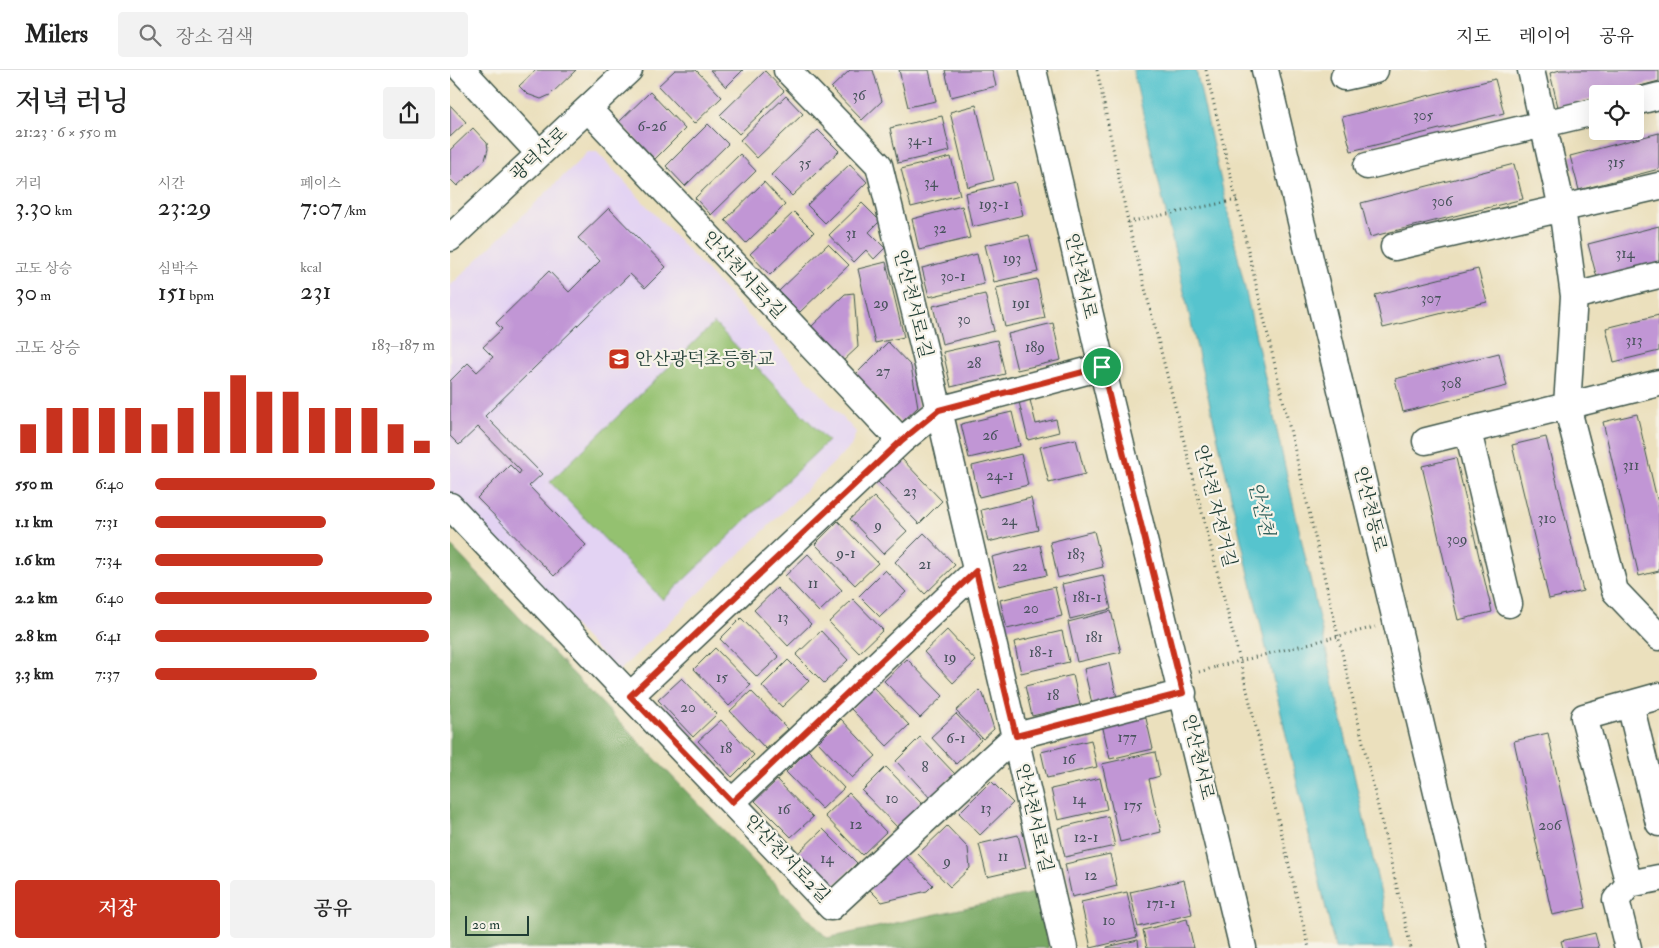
<!DOCTYPE html>
<html lang="ko">
<meta charset="utf-8">
<style>
body{margin:0;font-family:"IM FELL Double Pica","Noto Serif KR",serif;background:#f2f2f2;color:#222;height:100vh;display:flex;flex-direction:column;font-size:19px;white-space:nowrap}
*{box-sizing:border-box;margin:0}
p{font-size:16px;color:#767676}
.icon{flex:none;width:28px;height:28px;fill:none;stroke:currentColor;stroke-width:2;stroke-linecap:round;stroke-linejoin:round}
.map{position:relative;flex:1;overflow:hidden}
.panel{display:flex;flex-direction:column;background:#fff;width:450px}
.panel>*{flex:none}
.tools{position:absolute;left:1139px;top:15px;display:grid;gap:10px}
.tools a{display:grid;place-items:center;width:55px;height:55px;border-radius:5px;background:#fff;box-shadow:0 5px 20px #0002;font-size:25px}
.scale{position:absolute;left:15px;bottom:12px;width:64px;box-sizing:border-box;padding-left:5px;border:2px solid #1f3d34;border-top:0;font-size:14px;line-height:18px;white-space:nowrap;color:#1f3d34;-webkit-text-stroke:4px #f7f3e8;paint-order:stroke}
.pin{position:absolute;display:grid;place-items:center;width:42px;height:42px;color:#fff;margin:-21px;border:2px solid #fff;border-radius:50%;box-shadow:0 1px 5px #0007}
.round{display:grid;place-items:center;flex:none;width:52px;height:52px;border-radius:5px;background:#f2f2f2}
.summary{display:flex;align-items:center;justify-content:space-between;height:85px;padding:0 15px}
h1{font-size:28px;font-weight:600;line-height:38px}
.metrics{display:grid;grid-template-columns:repeat(3,1fr);gap:8px;height:85px;padding:5px 15px}
.metrics div{display:grid;align-content:center}
.metrics b{font-size:25px;font-weight:600}
.metrics small{font-size:14px;font-weight:400}
.metrics p{font-size:14px}
.chart{height:140px;padding:10px 15px}
.chart p{display:flex;justify-content:space-between}
.chart svg{width:100%;height:90px;margin-top:5px;stroke:#c8321e;stroke-width:6}
.action{display:flex;gap:10px;margin-top:auto;padding:10px 15px}
.action a{flex:1;height:58px;border-radius:5px;background:#c8321e;color:#fff;font-size:20px;font-weight:600;line-height:58px;text-align:center}
.action a+a{background:#f2f2f2;color:#222}
ul{padding:0 15px;list-style:none;font-size:16px}
li{display:grid;grid-template-columns:80px 60px 1fr;align-items:center;height:38px}
li i{height:12px;border-radius:6px;background:#c8321e}
header{display:flex;align-items:center;gap:30px;box-sizing:border-box;height:70px;padding:0 25px;background:#fff;border-bottom:1px solid #e0e0e0}
header strong{font-size:24px}
nav{display:flex;gap:28px;margin-inline-start:auto;font-size:18px}
.search{width:350px;height:45px;background:#f2f2f2;display:flex;align-items:center;gap:12px;box-sizing:border-box;padding:0 18px;border-radius:5px;color:#767676;font-size:19px}
main{display:flex;flex:1;min-height:0}
.map>svg:first-child{display:block}
.built{fill:#e3d3f3}
.green{fill:#94c170;stroke:#5a7f52}
.forest{fill:#77a762;stroke:#4b724b}
.water{fill:#57c4ce;stroke:#3b8081}
.building{fill:#c196d5}
.lines{fill:none;stroke-linecap:round;stroke-linejoin:round}
.minor-casing{stroke:#3e5549;stroke-width:29}
.path{stroke:#3e5549;stroke-width:3;stroke-dasharray:1 4;stroke-linecap:butt}
.minor{stroke:#fff;stroke-width:26}
.path-bridge{stroke:#3e5549;stroke-width:3;stroke-dasharray:1 4;stroke-linecap:butt}
.route-casing{stroke:#fff;stroke-width:10}
.route{stroke:#c8321e;stroke-width:6}
.labels{text-anchor:middle;dominant-baseline:central;stroke-width:4.5;stroke-linejoin:round;paint-order:stroke}
.number-label{font-size:15px;fill:#48535c}
.street-label{font-size:18px;fill:#1f3d34;stroke:#f7f3e8}
.poi-label{font-size:18px;fill:#1f3d34;stroke:#f7f3e8;text-anchor:start}
.water-label{font-size:19px;font-style:italic;fill:#2d5f5a;stroke:#f7f3e8}
</style>
<header>
<strong>Milers</strong>
<div class="search"><svg class="icon" aria-label="search" viewBox="0 0 24 24"><circle cx="10" cy="10" r="6"/><path d="M15 15l6 6"/></svg>장소 검색</div>
<nav><a>지도</a><a>레이어</a><a>공유</a></nav>
</header>
<main>
<section class="panel">
<div class="summary"><div><h1>저녁 러닝</h1><p>21:23 · 6 × 550 m</p></div><a class="round"><svg class="icon" aria-label="share" viewBox="0 0 24 24"><path d="M12 15V3M7 8l5-5 5 5M5 13v7h14v-7"/></svg></a></div>
<div class="metrics">
<div><p>거리</p><b>3.30<small> km</small></b></div>
<div><p>시간</p><b>23:29</b></div>
<div><p>페이스</p><b>7:07<small> /km</small></b></div>
</div>
<div class="metrics">
<div><p>고도 상승</p><b>30<small> m</small></b></div>
<div><p>심박수</p><b>151<small> bpm</small></b></div>
<div><p>kcal</p><b>231</b></div>
</div>
<div class="chart"><p><span>고도 상승</span>183–187 m</p>
<svg viewBox="0 0 160 44" preserveAspectRatio="none"><path d="M5 44V30M15 44V22M25 44V22M35 44V22M45 44V22M55 44V30M65 44V22M75 44V14M85 44V6M95 44V14M105 44V14M115 44V22M125 44V22M135 44V22M145 44V30M155 44V38"/></svg>
</div>
<ul>
<li><b>550 m</b>6:40<i style="width:100%"></i></li>
<li><b>1.1 km</b>7:31<i style="width:61%"></i></li>
<li><b>1.6 km</b>7:34<i style="width:60%"></i></li>
<li><b>2.2 km</b>6:40<i style="width:99%"></i></li>
<li><b>2.8 km</b>6:41<i style="width:98%"></i></li>
<li><b>3.3 km</b>7:37<i style="width:58%"></i></li>
</ul>
<div class="action"><a>저장</a><a>공유</a></div>
</section>
<div class="map">
<svg width="1209" height="878" viewBox="0 0 1209 878">
<rect width="100%" height="100%" fill="#f7f3e8"/>
<filter id="ink" filterUnits="userSpaceOnUse"><feTurbulence type="fractalNoise" baseFrequency=".02" numOctaves="2"/><feDisplacementMap in="SourceGraphic" scale="10" xChannelSelector="R" yChannelSelector="G"/><feConvolveMatrix kernelMatrix="1 2 1 2 8 2 1 2 1" color-interpolation-filters="sRGB"/></filter>
<filter id="wash" filterUnits="userSpaceOnUse"><feTurbulence type="fractalNoise" baseFrequency=".0096" numOctaves="4" result="noise"/><feDisplacementMap in="SourceGraphic" scale="20" xChannelSelector="R" yChannelSelector="G"/><feGaussianBlur stdDeviation="1.12" result="paint"/><feColorMatrix in="noise" values="0 0 0 0 0 0 0 0 0 0 0 0 0 0 0 0 0 1.4 0 .05"/><feComposite in="paint" operator="in"/></filter>
<g filter="url(#wash)">
<rect width="100%" height="100%" fill="#ebe0bd"/>
<path class="built" d="M138,82H147L406,362L401,376L168,602L0,425V216Z"/>
<path class="green" d="M264,253L378,371L213,530L100,412Z"/>
<path class="forest" d="M0,475L377,868L588,822L599,878H0Z"/>
<path class="water" d="M683,0H746L943,878H885Z"/>
<g id="blocks">
<path class="building" d="M86,0H126L100,25L91,29L77,24L69,16Z
M225,0H246L272,27L244,54L208,16Z
M260,0H293L276,17Z
M400,0H423L432,31L412,50L381,18Z
M449,0H479L486,31L458,37Z
M495,0H542L546,16L501,27Z
M1110,0H1209V11L1160,24H1148V27L1108,37L1100,3Z
M315,1L334,21L289,64L270,45Z
M1045,9L1054,43L901,81L892,47Z
M200,22L235,59L205,89L169,52Z
M336,26L353,44L307,88L290,70Z
M0,35L16,52L0,67Z
M526,35L544,110L518,117L500,42Z
M492,46L500,81L448,93L440,58Z
M258,54L278,74L235,116L216,96Z
M23,58L37,73L38,79L35,90L7,116L0,109V80Z
M368,60L389,81L342,126L321,105Z
M1209,63V99L1129,120L1120,86Z
M290,84L306,101L261,145L245,128Z
M501,87L510,125L461,137L451,99Z
M400,94L417,112L375,153L357,135Z
M1064,94L1073,129L920,167L911,133Z
M314,112L335,135L296,173L275,150Z
M565,112L573,145L522,157L515,123Z
M412,133L430,151L419,162L435,178L424,189L416,180L404,192L379,165Z
M512,136L520,168L469,180L462,149Z
M159,138L216,197L195,218L180,204L35,346L92,404L79,416L136,475L104,506L27,428L60,395L69,404L71,401L28,357L9,375L0,366V311L18,293L27,302L43,287L33,277L52,259L46,253L99,201L119,222L150,191L128,168Z
M344,142L364,162L320,205L300,184Z
M1209,156V193L1147,208L1138,174Z
M579,165L588,202L544,212L535,175Z
M378,174L399,195L350,242L329,221Z
M527,184L534,214L479,227L472,198Z
M436,192L454,267L425,273L408,199Z
M1028,199L1037,232L933,258L925,225Z
M587,209L595,248L555,257L546,218Z
M404,223L408,277L392,292L359,259L395,224Z
M535,224L544,261L492,274L483,236Z
M1209,245V281L1164,292L1156,258Z
M603,253L611,290L567,300L558,264Z
M547,270L555,304L501,317L493,282Z
M438,272L461,296L468,337L451,353L405,305Z
M1049,283L1057,316L953,342L945,309Z
M580,330L586,354L606,349L609,362L578,370L569,332Z
M562,342L570,376L519,388L511,354Z
M1187,344L1209,438V501L1189,506L1153,352Z
M1096,367L1133,521L1099,529L1062,375Z
M626,369L635,404L599,413L590,377Z
M571,384L578,415L529,427L522,396Z
M451,388L492,431L469,454L427,411Z
M1006,388L1042,542L1008,550L972,396Z
M424,427L457,461L433,484L400,449Z
M581,428L588,460L538,472L531,440Z
M388,451L428,493L405,515L365,474Z
M644,461L653,497L608,508L600,472Z
M474,463L505,495L475,524L445,492Z
M590,475L597,505L549,516L542,487Z
M358,484L392,520L369,542L335,506Z
M435,500L456,522L430,547L409,526Z
M653,505L661,539L620,549L612,514Z
M605,517L612,546L557,559L550,530Z
M327,518L361,554L338,576L304,540Z
M403,529L433,560L409,583L379,552Z
M661,541L671,582L627,592L618,552Z
M291,548L329,587L307,607L270,569Z
M497,560L526,591L503,613L474,582Z
M371,561L398,590L374,613L346,585Z
M612,561L619,592L571,603L564,572Z
M265,578L301,615L279,636L244,599Z
M457,589L493,626L470,648L434,611Z
M338,590L359,611L332,637L312,616Z
M659,593L668,632L643,638L634,599Z
M623,605L630,635L582,646L575,616Z
M232,608L267,644L243,667L208,630Z
M423,617L459,655L437,676L401,639Z
M529,620L533,624L544,659L533,669L506,641Z
M301,621L338,659L316,679L280,641Z
M506,644L531,670L506,694L481,667Z
M695,644L703,679L660,689L652,654Z
M391,649L426,686L402,708L368,672Z
M271,650L304,685L282,707L248,671Z
M1098,663L1136,838L1102,845L1064,671Z
M470,667L505,704L480,728L446,691Z
M641,670L647,697L597,708L591,682Z
M358,680L394,718L372,739L336,702Z
M705,682L710,706L699,709L711,762L670,772L652,694Z
M436,697L473,735L448,758L412,721Z
M650,708L657,739L608,750L601,719Z
M327,710L363,747L341,767L305,731Z
M541,711L563,733L530,765L509,743Z
M399,723L436,762L412,785L375,746Z
M658,746L665,776L615,787L608,758Z
M497,756L518,778L520,798L500,817L468,784Z
M373,759L407,793L382,818L348,783Z
M568,765L576,798L537,807L529,774Z
M451,782L483,815L477,821L432,832L416,816Z
M660,784L667,816L622,827L615,794Z
M734,810L742,844L688,857L680,822Z
M677,822L687,867L641,878L631,832Z
M737,849L744,878H697L693,860Z
M1145,863L1149,878H1113L1111,871Z
M688,870L689,878H657V877Z"/>
</g>
</g>
<g filter="url(#ink)">
<use href="#blocks" fill-opacity="0" stroke="#3e5549" stroke-width="1"/>
<g class="lines">
<g class="minor-casing">
<path id="minor" d="M12,0L89,83
M337,0L429,95L489,340L614,878
M583,0L652,297L793,878
M815,0L1024,878
M1081,0L1112,138L1124,226L1117,336L1165,521L1209,567
M894,7L925,0
M1185,32L1209,26
M138,39L451,371
M917,96L1148,41
M0,168L179,0
M944,177L1209,116
M1124,226L1209,205
M1018,361L1059,534
M976,371L1209,313
M0,436L381,837L566,666L733,623
M180,626L451,371L489,340L652,297
M1180,634L1209,753
M282,732L526,501
M1179,814L1134,647L1209,626
M1178,878L1166,830L1179,814L1209,808"/>
</g>
<path class="path" d="M647,0L678,152L790,591L859,878
M756,0L961,878
M678,152L787,130
M881,568L925,557
M749,602L766,597"/>
<use href="#minor" class="minor"/>
<path class="path-bridge" d="M766,597L881,568"/>
</g>
</g>
<g class="lines" filter="url(#ink)">
<g class="route-casing">
<path id="route" d="M652,297L733,623L566,666L526,501L282,732L180,626L451,371L489,340Z"/>
</g>
<use href="#route" class="route"/>
</g>
<defs>
<g id="school-square" transform="scale(1.125)"><rect x="-9" y="-9" width="18" height="18" rx="4" fill="#c8321e" stroke="#f7f3e8"/><path d="M0-5L7-2L0 1L-7-2ZM-4 1L0 2.5L4 1V4Q0 6-4 4Z" fill="#fff"/></g>
</defs>
<g fill-rule="evenodd">
<use href="#school-square" x="169" y="289"/>
</g>
<g class="labels">
<g class="number-label">
<text x="409" y="25">36</text>
<text x="973" y="45">305</text>
<text x="202" y="56">6-26</text>
<text x="470" y="70">34-1</text>
<text x="1166" y="92">315</text>
<text x="355" y="93">35</text>
<text x="481" y="112">34</text>
<text x="992" y="131">306</text>
<text x="544" y="134">193-1</text>
<text x="490" y="158">32</text>
<text x="401" y="163">31</text>
<text x="1175" y="183">314</text>
<text x="562" y="188">193</text>
<text x="503" y="206">30-1</text>
<text x="981" y="228">307</text>
<text x="431" y="233">29</text>
<text x="571" y="233">191</text>
<text x="514" y="249">30</text>
<text x="1184" y="270">313</text>
<text x="585" y="277">189</text>
<text x="524" y="293">28</text>
<text x="433" y="301">27</text>
<text x="1001" y="313">308</text>
<text x="540" y="365">26</text>
<text x="1181" y="395">311</text>
<text x="550" y="405">24-1</text>
<text x="460" y="421">23</text>
<text x="1097" y="448">310</text>
<text x="559" y="450">24</text>
<text x="428" y="455">9</text>
<text x="1007" y="469">309</text>
<text x="396" y="483">9-1</text>
<text x="626" y="484">183</text>
<text x="475" y="494">21</text>
<text x="570" y="496">22</text>
<text x="363" y="513">11</text>
<text x="637" y="527">181-1</text>
<text x="581" y="538">20</text>
<text x="333" y="547">13</text>
<text x="644" y="567">181</text>
<text x="591" y="582">18-1</text>
<text x="500" y="587">19</text>
<text x="272" y="607">15</text>
<text x="603" y="625">18</text>
<text x="238" y="637">20</text>
<text x="677" y="667">177</text>
<text x="506" y="668">6-1</text>
<text x="276" y="678">18</text>
<text x="619" y="689">16</text>
<text x="475" y="697">8</text>
<text x="442" y="728">10</text>
<text x="629" y="729">14</text>
<text x="683" y="735">175</text>
<text x="536" y="738">13</text>
<text x="334" y="739">16</text>
<text x="406" y="754">12</text>
<text x="1100" y="755">206</text>
<text x="636" y="767">12-1</text>
<text x="553" y="786">11</text>
<text x="377" y="788">14</text>
<text x="497" y="791">9</text>
<text x="641" y="805">12</text>
<text x="711" y="833">171-1</text>
<text x="659" y="850">10</text>
</g>
<g class="street-label">
<text transform="translate(89 84) rotate(-43)">광덕산로</text>
<text transform="translate(294 205) rotate(47)">안산천서로3길</text>
<text transform="translate(631 206) rotate(77)">안산천서로</text>
<text transform="translate(463 234) rotate(76)">안산천서로1길</text>
<text transform="translate(765 436) rotate(76)">안산천 자전거길</text>
<text transform="translate(920 439) rotate(76)">안산천동로</text>
<text transform="translate(748 687) rotate(77)">안산천서로</text>
<text transform="translate(584 748) rotate(77)">안산천서로1길</text>
<text transform="translate(337 789) rotate(46)">안산천서로2길</text>
</g>
<g class="poi-label">
<text x="185" y="289">안산광덕초등학교</text>
</g>
<g class="water-label">
<text transform="translate(811 439) rotate(77)">안산천</text>
</g>
</g>
</svg>
<div class="tools">
<a><svg class="icon" aria-label="locate" viewBox="0 0 24 24"><circle cx="12" cy="12" r="6"/><path d="M12 2v4M12 18v4M2 12h4M18 12h4"/></svg></a>
</div>
<div class="scale">20 m</div>
<div class="pin" style="left:652px;top:297px;background:#1e9e55"><svg class="icon" aria-label="arrive" viewBox="0 0 24 24"><path d="M6 21V4h12l-3 4 3 4H6"/></svg></div>
</div>
</main>
